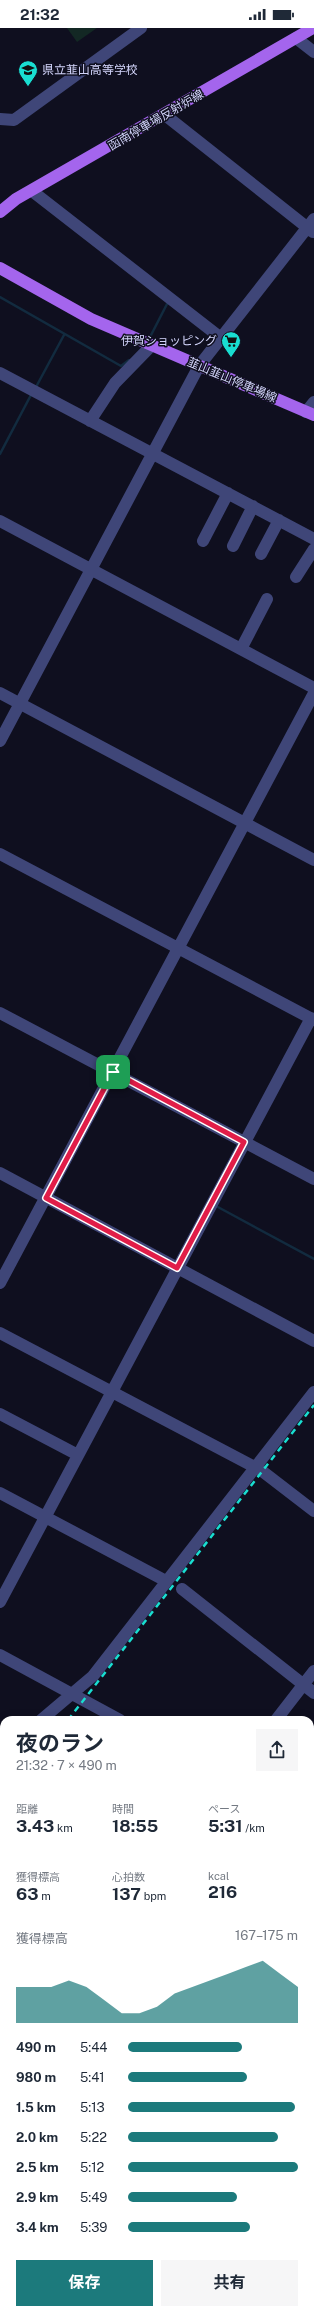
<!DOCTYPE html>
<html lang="ja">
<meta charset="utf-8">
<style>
body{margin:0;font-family:"Public Sans","Noto Sans JP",sans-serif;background:#f6f6f7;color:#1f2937;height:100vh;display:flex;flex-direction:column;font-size:15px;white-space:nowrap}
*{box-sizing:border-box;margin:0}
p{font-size:13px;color:#747a83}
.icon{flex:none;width:22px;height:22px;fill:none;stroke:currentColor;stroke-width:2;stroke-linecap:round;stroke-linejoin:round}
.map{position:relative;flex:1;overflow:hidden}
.panel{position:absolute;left:0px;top:1688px;width:314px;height:598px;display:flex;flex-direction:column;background:#fff;border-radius:12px 12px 0 0;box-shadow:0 2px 10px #0003}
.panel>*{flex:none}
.pin{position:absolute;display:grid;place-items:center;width:34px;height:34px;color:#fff;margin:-17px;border-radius:8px;box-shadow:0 2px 6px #0006}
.round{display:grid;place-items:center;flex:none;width:42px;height:42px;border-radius:0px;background:#f6f6f7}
.overview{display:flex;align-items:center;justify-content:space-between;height:68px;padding:0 16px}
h1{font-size:22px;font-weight:700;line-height:30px}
.metrics{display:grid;grid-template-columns:repeat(3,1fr);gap:6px;height:68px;padding:4px 16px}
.metrics div{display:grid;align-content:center}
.metrics b{font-size:17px;font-weight:700}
.metrics small{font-size:11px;font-weight:400}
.metrics p{font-size:11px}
.chart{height:112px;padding:8px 16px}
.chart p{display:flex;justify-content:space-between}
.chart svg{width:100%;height:72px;margin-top:4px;fill:#1c7a7c;opacity:.7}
.primary-button{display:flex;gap:8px;margin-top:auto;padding:8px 16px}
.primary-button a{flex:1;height:46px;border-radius:0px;background:#1c7a7c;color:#fff;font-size:16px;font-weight:700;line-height:46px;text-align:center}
.primary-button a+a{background:#f6f6f7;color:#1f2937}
ul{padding:0 16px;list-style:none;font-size:13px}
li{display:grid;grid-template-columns:64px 48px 1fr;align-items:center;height:30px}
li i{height:10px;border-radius:5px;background:#1c7a7c}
.status{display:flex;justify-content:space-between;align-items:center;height:28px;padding:0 20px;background:#fff;direction:ltr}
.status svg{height:11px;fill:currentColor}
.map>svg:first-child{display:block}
.pitch{fill:#132824}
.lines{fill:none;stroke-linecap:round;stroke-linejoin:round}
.stream{stroke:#122b3f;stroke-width:2.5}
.minor{stroke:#3f4678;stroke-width:12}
.major{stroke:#a465ed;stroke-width:12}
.highway{stroke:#ec5ab8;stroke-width:12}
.rail{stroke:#19ded1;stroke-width:2.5;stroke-dasharray:6 5;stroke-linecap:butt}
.route-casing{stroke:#fff;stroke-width:8}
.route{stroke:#e11d48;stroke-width:5}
.labels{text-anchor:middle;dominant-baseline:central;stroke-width:3;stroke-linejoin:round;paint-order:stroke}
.poi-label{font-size:12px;fill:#d2d4fa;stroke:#0f0f1f;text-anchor:start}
.street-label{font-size:12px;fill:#d2d4fa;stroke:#0f0f1f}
</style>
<div class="status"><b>21:32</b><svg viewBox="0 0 49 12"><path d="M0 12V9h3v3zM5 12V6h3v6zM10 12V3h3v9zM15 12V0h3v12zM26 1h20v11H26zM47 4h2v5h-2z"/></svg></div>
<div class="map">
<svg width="314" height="2286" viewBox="0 0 314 2286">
<rect width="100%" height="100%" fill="#0f0f1f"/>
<path class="pitch" d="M67,0H97L77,14Z"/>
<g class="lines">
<path class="stream" d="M0,269L121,338L129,332
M149,311L167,276
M36,359L64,307
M0,426L32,365
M216,1178L314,1231"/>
<path class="minor" d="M296,10L314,24
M165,87L313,204
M0,91L14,92L141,0
M32,163L221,310
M0,345L314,511
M306,384L314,374
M90,393L115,355L152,317
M0,493L314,660
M203,513L228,465
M233,518L253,478
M261,526L279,492
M296,549L314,521
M241,621L267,571
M0,665L314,832
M0,713L199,338L314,191
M0,826L314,992
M0,985L314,1151
M0,1145L314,1313
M0,1255L314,665
M0,1305L262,1443L314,1483
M0,1386L78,1427
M0,1465L166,1553
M182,1561L314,1665
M0,1574L311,990
M0,1627L120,1692
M41,1692L93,1648L314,1364
M276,1692L314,1643
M0,1744L4,1739
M310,1864L314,1861
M0,1885L4,1888
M310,1966L314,1963
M310,2007H314
M0,2104L4,2107
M310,2162L314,2165
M310,2249L314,2252
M310,2267L314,2262
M0,2279L9,2286
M237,2282L242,2286
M52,2286L55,2282
M296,2286L299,2282"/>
<path class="major" d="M0,184L16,171L313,0
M0,240L91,291L314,387
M0,1809L4,1804
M0,1820L4,1824"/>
<path class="highway" d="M310,1781L314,1777
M0,1944L4,1942"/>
<path class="rail" d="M68,1692L314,1377
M0,1782L4,1777"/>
</g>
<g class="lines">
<g class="route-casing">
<path id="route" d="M113,1044L244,1114L177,1240L46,1170Z"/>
</g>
<use href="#route" class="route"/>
</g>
<defs>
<g id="school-pin" transform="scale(1)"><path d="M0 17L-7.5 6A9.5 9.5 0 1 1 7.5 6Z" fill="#19ded1" stroke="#0f0f1f"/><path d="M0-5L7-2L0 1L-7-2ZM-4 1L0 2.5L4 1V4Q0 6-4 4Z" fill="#111"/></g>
<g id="supermarket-pin" transform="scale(1)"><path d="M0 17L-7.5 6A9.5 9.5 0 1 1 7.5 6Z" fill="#19ded1" stroke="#0f0f1f"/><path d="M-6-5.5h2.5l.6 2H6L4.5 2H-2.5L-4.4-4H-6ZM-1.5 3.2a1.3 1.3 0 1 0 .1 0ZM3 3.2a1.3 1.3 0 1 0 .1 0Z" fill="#111"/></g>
</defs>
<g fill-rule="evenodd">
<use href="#school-pin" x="28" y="42"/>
<use href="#supermarket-pin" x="231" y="313"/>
</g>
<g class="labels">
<g class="poi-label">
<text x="42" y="42">県立韮山高等学校</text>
<text x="217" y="313" text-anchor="end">伊賀ショッピング</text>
</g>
<g class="street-label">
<text transform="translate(156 92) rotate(-30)">函南停車場反射炉線</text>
<text transform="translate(232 352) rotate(23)">韮山韮山停車場線</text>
</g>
</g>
</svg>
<div class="pin" style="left:113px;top:1044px;background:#1e9e55"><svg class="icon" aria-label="arrive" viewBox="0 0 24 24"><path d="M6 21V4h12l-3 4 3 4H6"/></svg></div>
<section class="panel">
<div class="overview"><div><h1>夜のラン</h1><p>21:32 · 7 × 490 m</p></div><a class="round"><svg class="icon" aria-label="share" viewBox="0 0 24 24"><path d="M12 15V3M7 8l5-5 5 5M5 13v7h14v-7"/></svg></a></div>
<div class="metrics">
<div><p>距離</p><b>3.43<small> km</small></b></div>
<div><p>時間</p><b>18:55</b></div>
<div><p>ペース</p><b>5:31<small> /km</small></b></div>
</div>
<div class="metrics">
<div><p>獲得標高</p><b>63<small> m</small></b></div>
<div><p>心拍数</p><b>137<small> bpm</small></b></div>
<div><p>kcal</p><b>216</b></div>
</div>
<div class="chart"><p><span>獲得標高</span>167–175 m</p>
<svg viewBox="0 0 160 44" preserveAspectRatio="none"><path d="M0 44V22L10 22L20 22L30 18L40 22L50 30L60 38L70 38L80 34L90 26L100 22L110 18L120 14L130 10L140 6L150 14L160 22V44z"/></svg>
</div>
<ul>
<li><b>490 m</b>5:44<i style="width:67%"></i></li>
<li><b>980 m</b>5:41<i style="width:70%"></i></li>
<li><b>1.5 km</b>5:13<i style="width:98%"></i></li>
<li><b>2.0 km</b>5:22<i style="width:88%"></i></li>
<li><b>2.5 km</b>5:12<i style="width:100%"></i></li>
<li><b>2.9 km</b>5:49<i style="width:64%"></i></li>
<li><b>3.4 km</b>5:39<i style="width:72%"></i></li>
</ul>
<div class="primary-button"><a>保存</a><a>共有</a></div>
</section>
</div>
